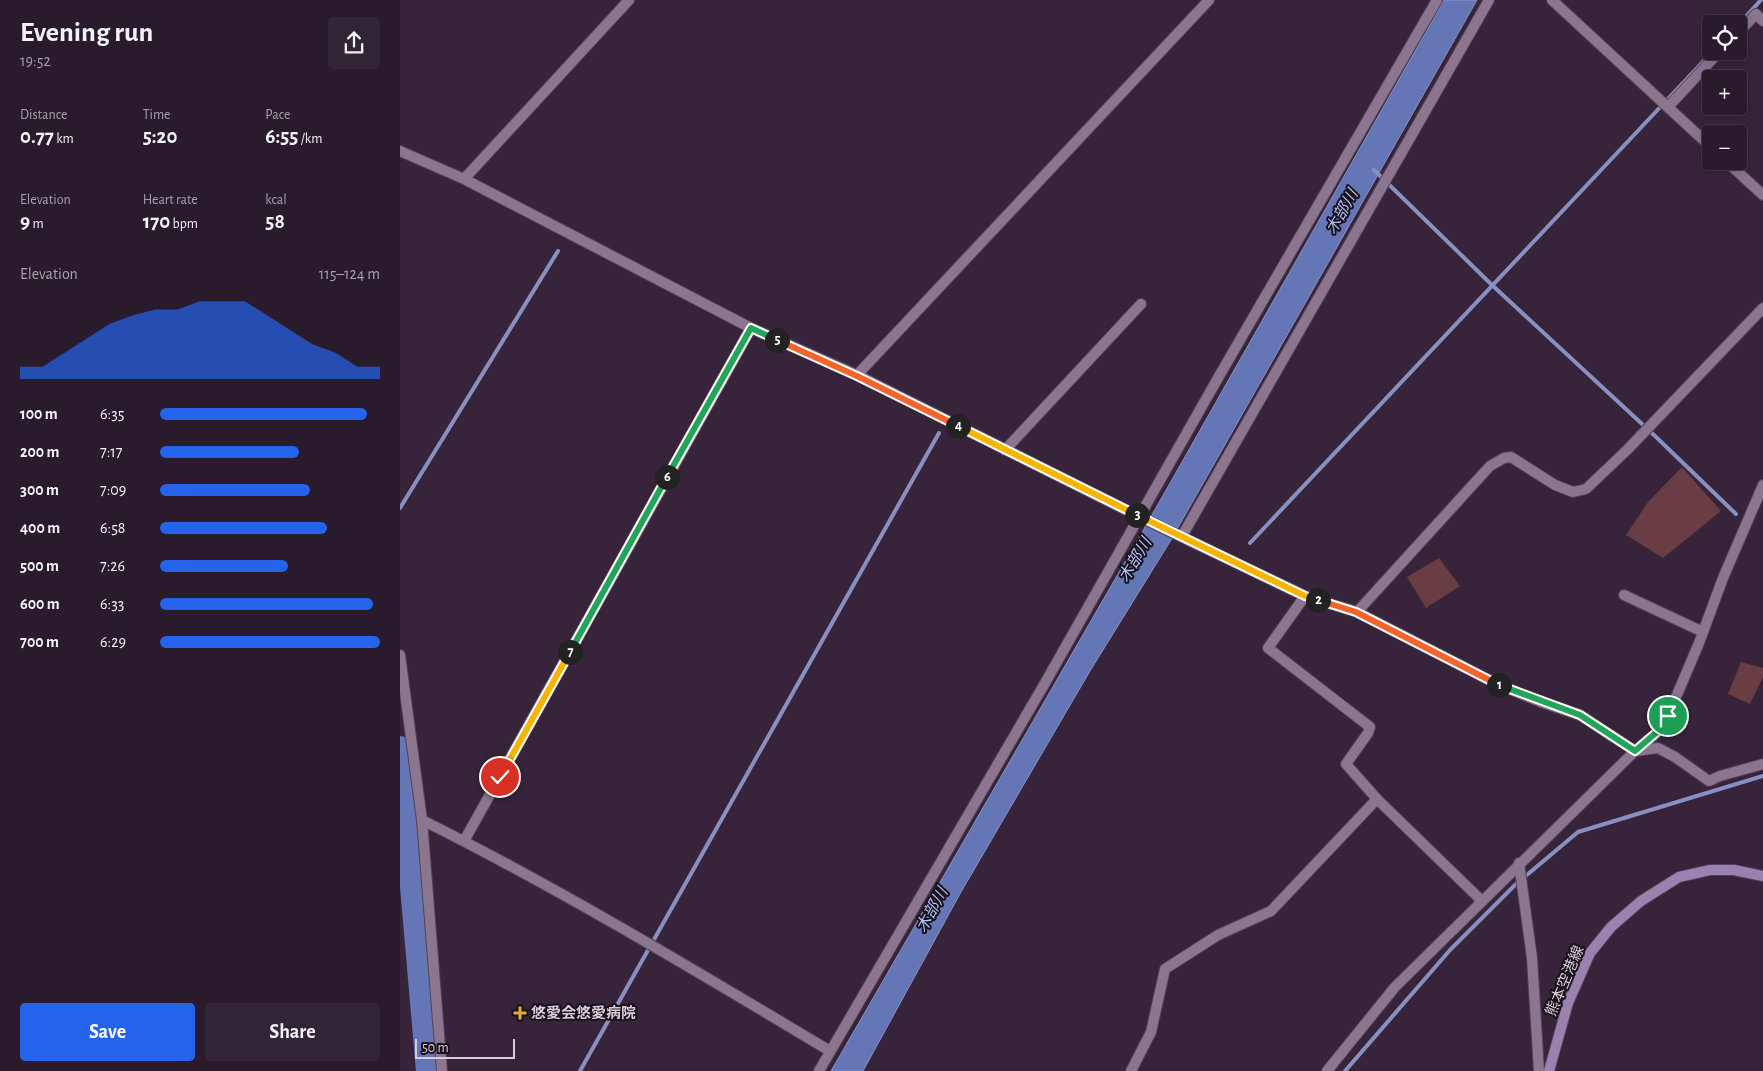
<!DOCTYPE html>
<meta charset="utf-8">
<style>
body{margin:0;font-family:"Alegreya Sans","Noto Sans JP",sans-serif;background:#312434;color:#f1f3f6;height:100vh;display:flex;flex-direction:column;font-size:19px;white-space:nowrap}
*{box-sizing:border-box;margin:0}
p{font-size:16px;color:#a5a1a9}
.icon{flex:none;width:28px;height:28px;fill:none;stroke:currentColor;stroke-width:2;stroke-linecap:round;stroke-linejoin:round}
.map{position:relative;flex:1;overflow:hidden}
.details{display:flex;flex-direction:column;background:#291b2c;width:400px}
.details>*{flex:none}
.controls{position:absolute;left:1302px;top:15px;display:grid;gap:10px}
.controls a{display:grid;place-items:center;width:45px;height:45px;border-radius:5px;background:#291b2c;box-shadow:0 2px 12px #0003,0 0 0 1px #453948;font-size:25px}
.scale{position:absolute;left:15px;bottom:12px;width:100px;box-sizing:border-box;padding-left:5px;border:2px solid #d9cddb;border-top:0;font-size:14px;line-height:18px;white-space:nowrap;color:#d9cddb;-webkit-text-stroke:4px #19111b;paint-order:stroke}
.pin{position:absolute;display:grid;place-items:center;width:42px;height:42px;color:#fff;margin:-21px;border:2px solid #fff;border-radius:50%;box-shadow:0 1px 5px #0007}
.km{position:absolute;width:25px;height:25px;margin:-12px;border-radius:50%;background:#222;color:#fff;font-size:14px;line-height:25px;text-align:center}
.round{display:grid;place-items:center;flex:none;width:52px;height:52px;border-radius:5px;background:#312434}
.headline{display:flex;align-items:center;justify-content:space-between;height:85px;padding:0 20px}
h1{font-size:28px;font-weight:700;line-height:38px}
.figures{display:grid;grid-template-columns:repeat(3,1fr);gap:8px;height:85px;padding:5px 20px}
.figures div{display:grid;align-content:center}
.figures b{font-size:21px;font-weight:700}
.figures small{font-size:14px;font-weight:400}
.figures p{font-size:14px}
.chart{height:140px;padding:10px 20px}
.chart p{display:flex;justify-content:space-between}
.chart svg{width:100%;height:90px;margin-top:5px;fill:#2563eb;opacity:.7}
.cta{display:flex;gap:10px;margin-top:auto;padding:10px 20px}
.cta a{flex:1;height:58px;border-radius:5px;background:#2563eb;color:#fff;font-size:20px;font-weight:700;line-height:58px;text-align:center}
.cta a+a{background:#312434;color:#f1f3f6}
ul{padding:0 20px;list-style:none;font-size:16px}
li{display:grid;grid-template-columns:80px 60px 1fr;align-items:center;height:38px}
li i{height:12px;border-radius:6px;background:#2563eb}
main{display:flex;flex:1;min-height:0}
.map>svg:first-child{display:block}
.green{fill:#693d43}
.water{fill:#6576b7;stroke:#8890c2}
.lines{fill:none;stroke-linecap:round;stroke-linejoin:round}
.stream{stroke:#8890c2;stroke-width:4}
.river{stroke:#6576b7;stroke-width:24}
.minor-casing{stroke:#524255;stroke-width:12}
.secondary-casing{stroke:#524255;stroke-width:12}
.minor{stroke:#8b758f;stroke-width:10}
.secondary{stroke:#9a82b0;stroke-width:10}
.split-1-casing{stroke:#fff;stroke-width:10}
.split-2-casing{stroke:#fff;stroke-width:10}
.split-3-casing{stroke:#fff;stroke-width:10}
.split-4-casing{stroke:#fff;stroke-width:10}
.split-5-casing{stroke:#fff;stroke-width:10}
.split-6-casing{stroke:#fff;stroke-width:10}
.split-7-casing{stroke:#fff;stroke-width:10}
.split-8-casing{stroke:#fff;stroke-width:10}
.split-1{stroke:#22a559;stroke-width:6}
.split-2{stroke:#f0652b;stroke-width:6}
.split-3{stroke:#f5b400;stroke-width:6}
.split-4{stroke:#f5b400;stroke-width:6}
.split-5{stroke:#f0652b;stroke-width:6}
.split-6{stroke:#22a559;stroke-width:6}
.split-7{stroke:#22a559;stroke-width:6}
.split-8{stroke:#f5b400;stroke-width:6}
.poi-dot{fill:#dfb034;stroke:#19111b;stroke-width:2}
.labels{text-anchor:middle;dominant-baseline:central;stroke-width:4;stroke-linejoin:round;paint-order:stroke}
.street-label{font-size:15px;fill:#d9cddb;stroke:#19111b}
.poi-label{font-size:15px;font-weight:bold;fill:#d9cddb;stroke:#19111b;text-anchor:start}
.water-label{font-size:16px;font-style:italic;fill:#b1c1f8;stroke:#19111b}
</style>
<main>
<section class="details">
<div class="headline"><div><h1>Evening run</h1><p>19:52</p></div><a class="round"><svg class="icon" aria-label="share" viewBox="0 0 24 24"><path d="M12 15V3M7 8l5-5 5 5M5 13v7h14v-7"/></svg></a></div>
<div class="figures">
<div><p>Distance</p><b>0.77<small> km</small></b></div>
<div><p>Time</p><b>5:20</b></div>
<div><p>Pace</p><b>6:55<small> /km</small></b></div>
</div>
<div class="figures">
<div><p>Elevation</p><b>9<small> m</small></b></div>
<div><p>Heart rate</p><b>170<small> bpm</small></b></div>
<div><p>kcal</p><b>58</b></div>
</div>
<div class="chart"><p><span>Elevation</span>115–124 m</p>
<svg viewBox="0 0 160 44" preserveAspectRatio="none"><path d="M0 44V38L10 38L20 31L30 24L40 17L50 13L60 10L70 10L80 6L90 6L100 6L110 13L120 20L130 27L140 31L150 38L160 38V44z"/></svg>
</div>
<ul>
<li><b>100 m</b>6:35<i style="width:94%"></i></li>
<li><b>200 m</b>7:17<i style="width:63%"></i></li>
<li><b>300 m</b>7:09<i style="width:68%"></i></li>
<li><b>400 m</b>6:58<i style="width:76%"></i></li>
<li><b>500 m</b>7:26<i style="width:58%"></i></li>
<li><b>600 m</b>6:33<i style="width:97%"></i></li>
<li><b>700 m</b>6:29<i style="width:100%"></i></li>
</ul>
<div class="cta"><a>Save</a><a>Share</a></div>
</section>
<div class="map">
<svg width="1363" height="1071" viewBox="0 0 1363 1071">
<rect width="100%" height="100%" fill="#37243a"/>
<path class="green" d="M1282,467L1321,511L1263,558L1226,535L1248,502Z
M1039,558L1060,586L1026,608L1007,577Z
M1341,662L1363,668V677L1350,704L1328,694Z"/>
<path class="water" d="M1044,0H1077L771,540L690,671L561,892L463,1071H431L744,529Z"/>
<g class="lines">
<path class="stream" d="M1339,24L1361,0
M974,170L1092,285L1255,436L1336,514
M0,508L158,251
M850,543L1313,51
M180,1071L539,433
M945,1071L1050,950L1115,885L1178,832L1363,776"/>
<path class="river" d="M0,748L28,1071"/>
<g class="minor-casing">
<path id="minor" d="M1152,0L1311,147
M1339,32L1356,14L1363,21
M1268,107L1320,51
M0,151L64,179L351,328L457,375L740,517L905,596L957,612L1097,684L1141,702L1180,715L1235,751L1258,748L1275,757L1309,781L1320,776L1363,764
M1326,161L1363,195
M64,179L229,0
M457,375L809,0
M605,450L741,304
M782,536L1089,0
M1224,595L1303,632
M905,596L868,648L970,727L968,733L946,764L977,799L1082,901
M957,612L1090,466L1104,458L1111,457L1155,485L1173,492L1186,489L1227,450L1363,308
M0,655L22,820L42,1071
M22,820C162,890 296,971 430,1051
M64,841L351,328
M1119,863L1132,958L1139,1071
M419,1071L645,683L818,378L1037,0
M731,1071L751,1032L765,969L818,935L871,911L977,799
M927,1071L995,987L1235,751L1259,731L1268,716L1299,643L1323,578L1363,485"/>
</g>
<g class="secondary-casing">
<path id="secondary" d="M1149,1071L1168,1003L1190,953L1211,927L1241,901L1279,877L1310,870H1334L1363,876"/>
</g>
<use href="#minor" class="minor"/>
<use href="#secondary" class="secondary"/>
</g>
<g class="lines">
<g class="split-1-casing">
<path id="split-1" d="M1099,685L1180,715L1235,751L1258,731L1268,716"/>
</g>
<g class="split-2-casing">
<path id="split-2" d="M918,600L956,612L1099,685"/>
</g>
<g class="split-3-casing">
<path id="split-3" d="M737,515L905,596L918,600"/>
</g>
<g class="split-4-casing">
<path id="split-4" d="M558,426L737,515"/>
</g>
<g class="split-5-casing">
<path id="split-5" d="M377,340L457,376L558,426"/>
</g>
<g class="split-6-casing">
<path id="split-6" d="M267,477L351,328L377,340"/>
</g>
<g class="split-7-casing">
<path id="split-7" d="M170,652L267,477"/>
</g>
<g class="split-8-casing">
<path id="split-8" d="M100,777L170,652"/>
</g>
<use href="#split-1" class="split-1"/>
<use href="#split-2" class="split-2"/>
<use href="#split-3" class="split-3"/>
<use href="#split-4" class="split-4"/>
<use href="#split-5" class="split-5"/>
<use href="#split-6" class="split-6"/>
<use href="#split-7" class="split-7"/>
<use href="#split-8" class="split-8"/>
</g>
<path class="poi-dot" d="M117.5 1005.5h5v5h5v5h-5v5h-5v-5h-5v-5h5z"/>
<g class="labels">
<g class="street-label">
<text transform="translate(1165 981) rotate(-67)">熊本空港線</text>
</g>
<g class="poi-label">
<text x="131" y="1013">悠愛会悠愛病院</text>
</g>
<g class="water-label">
<text transform="translate(942 212) rotate(-60)">木部川</text>
<text transform="translate(735 560) rotate(-59)">木部川</text>
<text transform="translate(532 910) rotate(-61)">木部川</text>
</g>
</g>
</svg>
<div class="controls">
<a><svg class="icon" aria-label="locate" viewBox="0 0 24 24"><circle cx="12" cy="12" r="6"/><path d="M12 2v4M12 18v4M2 12h4M18 12h4"/></svg></a>
<a>+</a>
<a>−</a>
</div>
<div class="scale">50 m</div>
<div class="pin" style="left:1268px;top:716px;background:#1e9e55"><svg class="icon" aria-label="arrive" viewBox="0 0 24 24"><path d="M6 21V4h12l-3 4 3 4H6"/></svg></div>
<div class="pin" style="left:100px;top:777px;background:#d93025"><svg class="icon" aria-label="check" viewBox="0 0 24 24"><path d="M5 12l5 5 9-10"/></svg></div>
<b class="km" style="left:1099px;top:685px">1</b>
<b class="km" style="left:918px;top:600px">2</b>
<b class="km" style="left:737px;top:515px">3</b>
<b class="km" style="left:558px;top:426px">4</b>
<b class="km" style="left:377px;top:340px">5</b>
<b class="km" style="left:267px;top:477px">6</b>
<b class="km" style="left:170px;top:652px">7</b>
</div>
</main>
